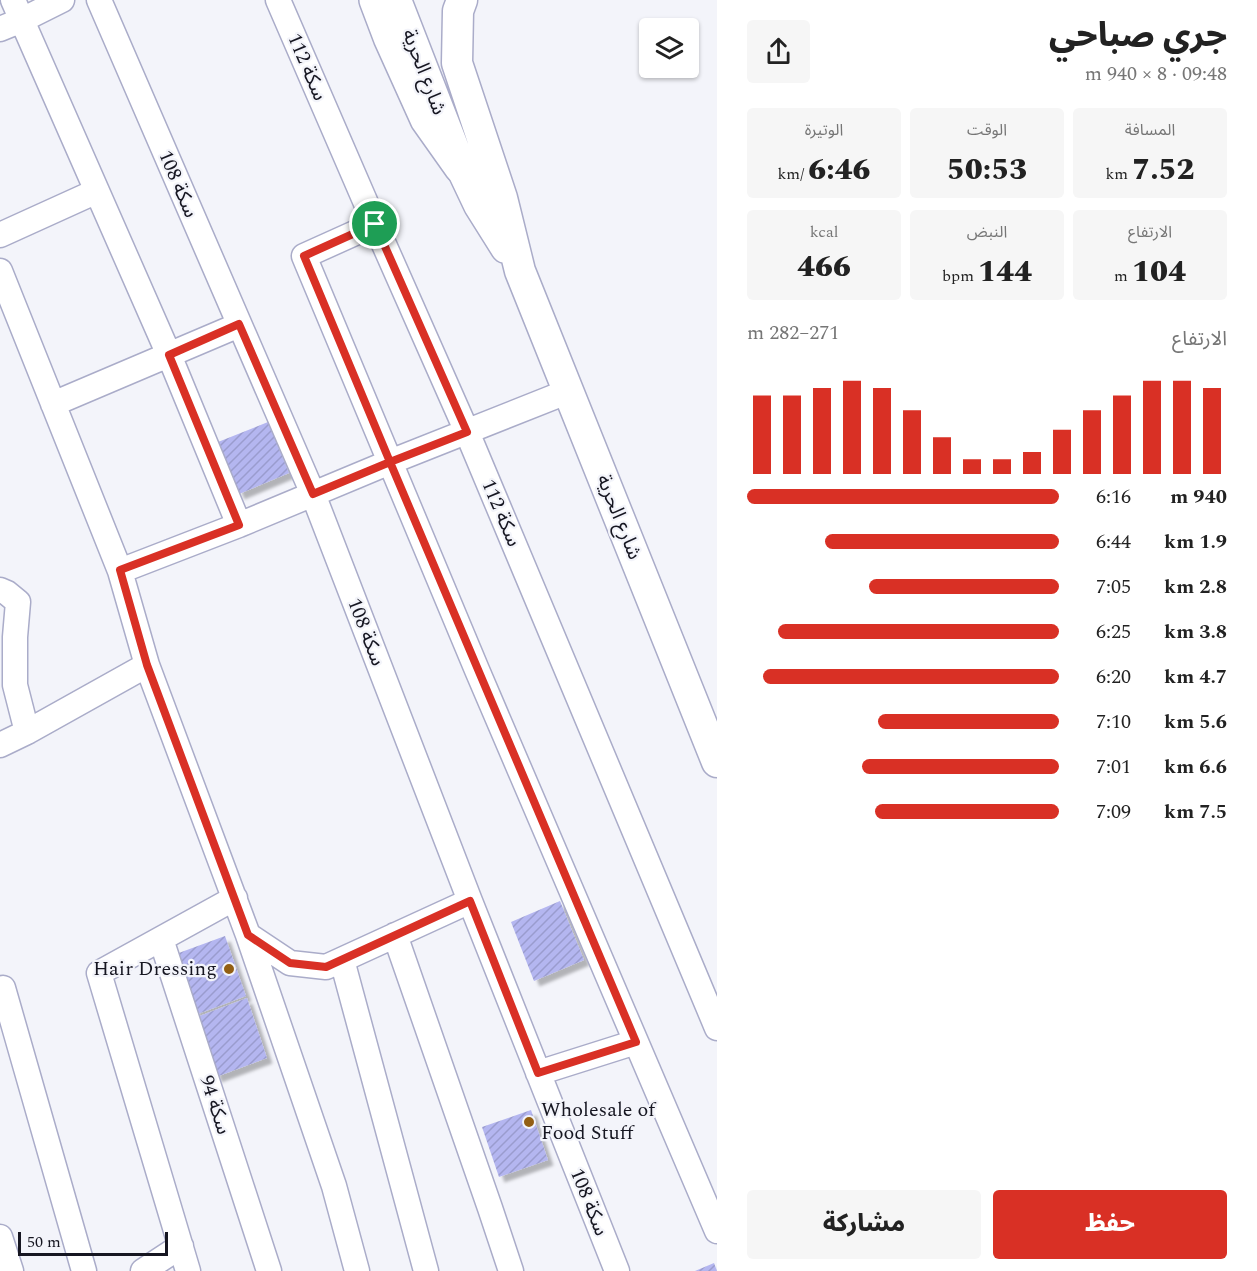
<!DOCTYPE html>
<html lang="ar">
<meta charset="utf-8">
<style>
body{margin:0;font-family:Spectral,"Noto Sans Arabic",serif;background:#f6f6f6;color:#222;direction:rtl;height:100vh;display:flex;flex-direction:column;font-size:22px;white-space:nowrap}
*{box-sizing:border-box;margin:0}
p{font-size:20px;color:#767676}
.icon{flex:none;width:33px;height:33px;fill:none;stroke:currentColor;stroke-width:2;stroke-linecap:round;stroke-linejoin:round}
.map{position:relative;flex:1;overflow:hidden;direction:ltr}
.sheet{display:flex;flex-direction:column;background:#fff;width:540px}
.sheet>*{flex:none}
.buttons{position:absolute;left:639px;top:18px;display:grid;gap:12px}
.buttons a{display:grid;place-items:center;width:60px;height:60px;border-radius:6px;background:#fff;box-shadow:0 2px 4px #0004;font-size:30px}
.scale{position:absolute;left:18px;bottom:15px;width:150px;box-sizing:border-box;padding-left:6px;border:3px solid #161621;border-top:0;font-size:16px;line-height:21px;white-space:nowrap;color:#161621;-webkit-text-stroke:4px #f3f4fa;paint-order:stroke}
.pin{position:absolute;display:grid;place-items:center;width:51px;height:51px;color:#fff;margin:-26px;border:3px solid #fff;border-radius:50%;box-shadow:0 2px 6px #0007}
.round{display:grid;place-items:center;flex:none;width:63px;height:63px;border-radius:6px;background:#f6f6f6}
.headline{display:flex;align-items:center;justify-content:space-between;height:102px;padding:0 30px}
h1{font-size:33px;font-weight:800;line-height:45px}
.metrics{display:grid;grid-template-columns:repeat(3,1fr);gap:9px;height:102px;padding:6px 30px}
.metrics div{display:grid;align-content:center;border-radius:6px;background:#f6f6f6;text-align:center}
.metrics b{font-size:30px;font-weight:800}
.metrics small{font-size:16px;font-weight:400}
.metrics p{font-size:16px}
.chart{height:168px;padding:12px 30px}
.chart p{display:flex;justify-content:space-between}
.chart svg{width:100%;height:108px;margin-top:6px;stroke:#d93025;stroke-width:6}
.button{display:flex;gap:12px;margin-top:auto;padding:12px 30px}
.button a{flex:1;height:69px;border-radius:6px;background:#d93025;color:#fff;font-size:24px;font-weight:800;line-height:69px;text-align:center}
.button a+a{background:#f6f6f6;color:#222}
ul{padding:0 30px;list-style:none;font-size:20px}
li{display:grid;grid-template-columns:96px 72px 1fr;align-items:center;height:45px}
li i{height:15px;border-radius:8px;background:#d93025}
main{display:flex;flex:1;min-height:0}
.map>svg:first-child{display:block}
.building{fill:url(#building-hatch);filter:url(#shadow)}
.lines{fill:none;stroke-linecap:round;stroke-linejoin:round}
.minor-casing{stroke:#aaacc9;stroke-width:27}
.tertiary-casing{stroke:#aaacc9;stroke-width:33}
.secondary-casing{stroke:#aaacc9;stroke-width:36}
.minor{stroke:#fff;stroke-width:24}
.tertiary{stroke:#fff;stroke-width:30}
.secondary{stroke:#fff;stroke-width:33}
.route-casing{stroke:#fff;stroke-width:12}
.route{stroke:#d93025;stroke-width:8}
.poi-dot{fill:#935f13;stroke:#f3f4fa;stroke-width:2}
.labels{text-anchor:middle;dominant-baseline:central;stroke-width:4.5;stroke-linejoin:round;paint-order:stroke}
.street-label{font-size:20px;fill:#161621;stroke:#f3f4fa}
.poi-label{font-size:20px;fill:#161621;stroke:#f3f4fa;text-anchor:end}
</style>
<main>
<section class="sheet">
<div class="headline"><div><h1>جري صباحي</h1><p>09:48 · 8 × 940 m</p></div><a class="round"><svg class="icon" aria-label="share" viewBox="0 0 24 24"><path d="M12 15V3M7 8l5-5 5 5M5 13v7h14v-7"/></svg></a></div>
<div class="metrics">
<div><p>المسافة</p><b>7.52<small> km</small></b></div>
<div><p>الوقت</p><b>50:53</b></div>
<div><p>الوتيرة</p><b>6:46<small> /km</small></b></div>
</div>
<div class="metrics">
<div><p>الارتفاع</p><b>104<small> m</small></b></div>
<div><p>النبض</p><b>144<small> bpm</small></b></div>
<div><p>kcal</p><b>466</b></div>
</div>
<div class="chart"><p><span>الارتفاع</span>271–282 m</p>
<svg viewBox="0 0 160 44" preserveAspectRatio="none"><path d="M5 44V12M15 44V12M25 44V9M35 44V6M45 44V9M55 44V18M65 44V29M75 44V38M85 44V38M95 44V35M105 44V26M115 44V18M125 44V12M135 44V6M145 44V6M155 44V9"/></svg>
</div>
<ul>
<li><b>940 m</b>6:16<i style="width:100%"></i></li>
<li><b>1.9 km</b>6:44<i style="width:75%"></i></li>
<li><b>2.8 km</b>7:05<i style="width:61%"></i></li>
<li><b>3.8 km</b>6:25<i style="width:90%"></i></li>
<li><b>4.7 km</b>6:20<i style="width:95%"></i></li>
<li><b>5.6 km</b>7:10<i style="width:58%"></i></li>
<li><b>6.6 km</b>7:01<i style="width:63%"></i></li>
<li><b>7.5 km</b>7:09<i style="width:59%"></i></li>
</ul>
<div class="button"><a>حفظ</a><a>مشاركة</a></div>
</section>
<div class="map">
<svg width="717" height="1271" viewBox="0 0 717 1271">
<defs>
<pattern id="building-hatch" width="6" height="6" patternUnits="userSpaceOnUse" patternTransform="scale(1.5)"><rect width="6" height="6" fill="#b4b6f0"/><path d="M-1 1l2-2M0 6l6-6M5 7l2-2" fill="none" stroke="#9a9cce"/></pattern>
<filter id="shadow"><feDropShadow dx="5.5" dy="5.5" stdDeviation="1.5" flood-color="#0004"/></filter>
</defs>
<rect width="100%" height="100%" fill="#f3f4fa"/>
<path class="building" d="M268,422L289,473L239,494L218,442Z
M560,901L584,960L534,981L511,922Z
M225,936L246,996L195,1015L176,954Z
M247,998L267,1058L216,1077L197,1017Z
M531,1110L548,1160L499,1177L482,1127Z
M714,1263L717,1271H695Z"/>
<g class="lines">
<g class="minor-casing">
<path id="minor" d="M13,0L169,355L239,525
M99,0L313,494L470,901L617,1271
M278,0L375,224L467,432L717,1028
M0,29L22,20L62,0
M375,224L304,256L477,670L717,1231
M0,235L97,191
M0,271L120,571L147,665L248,935L334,1186L357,1271
M53,404L239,325
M120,571L239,525L390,462L569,391
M0,590L7,593L18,602L15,637V685L27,732
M0,745L27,732L147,665
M248,935L290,963L326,967L470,901
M395,935L490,1208L511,1271
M161,939L269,1271
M342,960L426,1271
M3,988L84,1271
M538,1073L636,1042
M0,1237L11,1271
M143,1271L181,1246
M188,1271L99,973L235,898"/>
</g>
<g class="tertiary-casing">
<path id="tertiary" d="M396,0L461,167L479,205L506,248
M462,0L458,11L457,63L502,198L520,271L717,762"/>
</g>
<g class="secondary-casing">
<path id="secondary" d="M376,0L390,37L427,119L461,167"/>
</g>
<use href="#minor" class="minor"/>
<use href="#tertiary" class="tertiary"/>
<use href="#secondary" class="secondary"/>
</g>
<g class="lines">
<g class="route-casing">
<path id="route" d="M375,224L304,256L390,462L313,494L239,324L169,355L239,525L120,570L147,665L248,935L290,963L326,967L470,901L538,1073L636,1042L390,462L467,432L375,224"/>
</g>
<use href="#route" class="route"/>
</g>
<g class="poi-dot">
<circle cx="229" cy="969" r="6"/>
<circle cx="529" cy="1122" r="6"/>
</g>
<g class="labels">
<g class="street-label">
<text transform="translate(307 67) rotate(67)">سكة 112</text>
<text transform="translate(424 72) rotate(69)">شارع الحرية</text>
<text transform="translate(178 184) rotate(67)">سكة 108</text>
<text transform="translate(501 513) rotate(67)">سكة 112</text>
<text transform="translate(619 517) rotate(68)">شارع الحرية</text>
<text transform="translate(366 632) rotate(69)">سكة 108</text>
<text transform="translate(215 1105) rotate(72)">سكة 94</text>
<text transform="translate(589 1202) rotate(68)">سكة 108</text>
</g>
<g class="poi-label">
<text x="217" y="969">Hair Dressing</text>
<text x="541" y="1110" text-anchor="start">Wholesale of<tspan x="541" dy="23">Food Stuff</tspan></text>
</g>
</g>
</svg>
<div class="buttons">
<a><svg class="icon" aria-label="layers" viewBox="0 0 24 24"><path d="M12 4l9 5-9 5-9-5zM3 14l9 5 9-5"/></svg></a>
</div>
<div class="scale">50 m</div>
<div class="pin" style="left:375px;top:224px;background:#1e9e55"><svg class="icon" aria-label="arrive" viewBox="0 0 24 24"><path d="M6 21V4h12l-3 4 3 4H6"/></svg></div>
</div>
</main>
